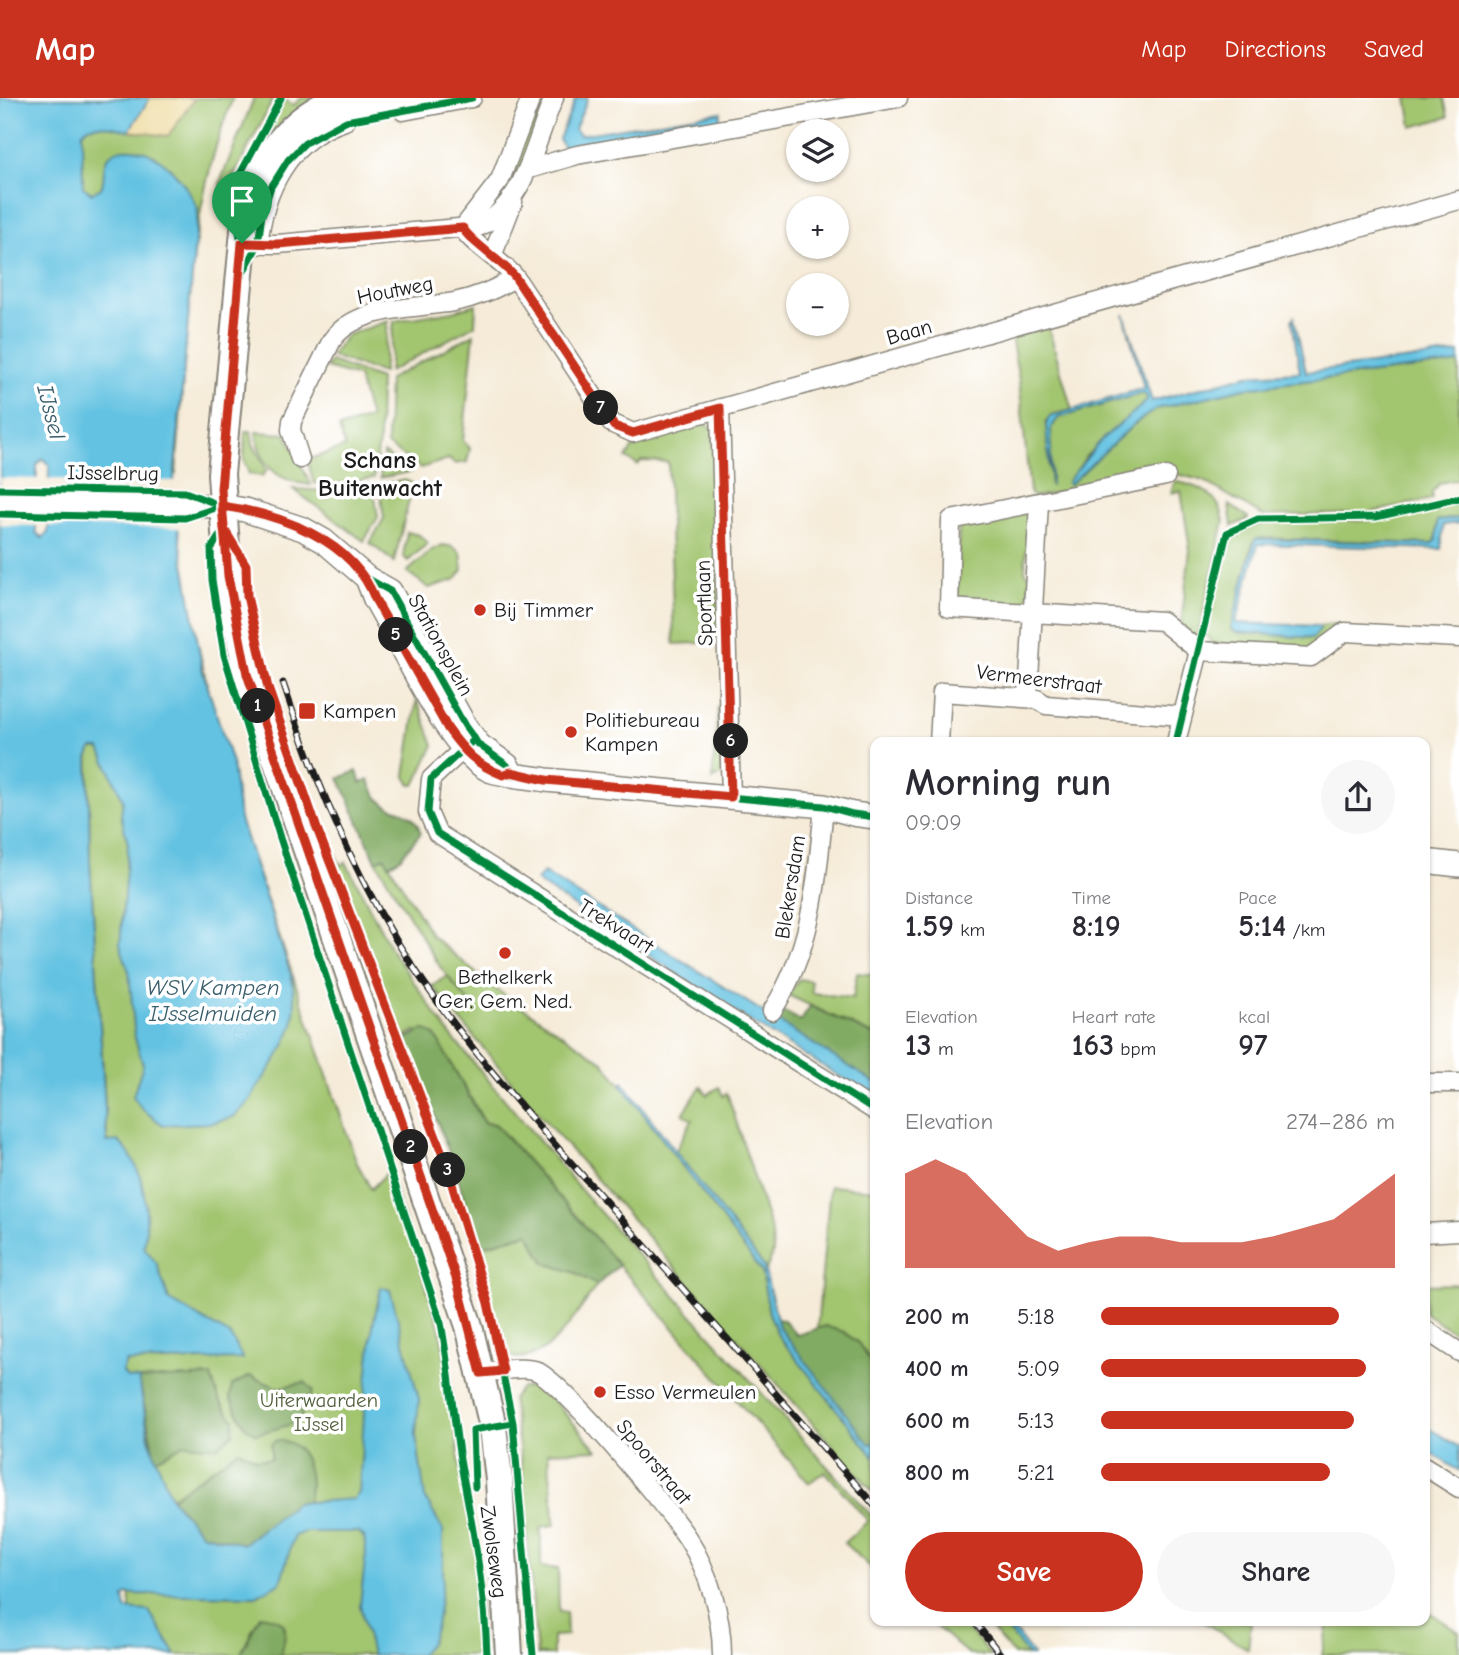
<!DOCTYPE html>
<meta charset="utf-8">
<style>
body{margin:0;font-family:"Comic Neue",sans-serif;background:#f7f7f7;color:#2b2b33;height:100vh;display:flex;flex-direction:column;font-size:26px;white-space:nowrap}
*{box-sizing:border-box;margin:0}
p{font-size:23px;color:#7c7c81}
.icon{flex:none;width:38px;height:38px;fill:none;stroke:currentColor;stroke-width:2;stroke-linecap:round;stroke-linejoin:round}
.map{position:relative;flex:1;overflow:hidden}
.panel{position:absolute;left:870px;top:639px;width:560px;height:889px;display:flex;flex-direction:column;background:#fff;border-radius:14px;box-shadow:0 2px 5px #0004}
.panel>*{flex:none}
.tools{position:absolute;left:786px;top:21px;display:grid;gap:14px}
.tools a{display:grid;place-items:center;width:63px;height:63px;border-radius:50%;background:#fff;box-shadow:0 2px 5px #0004;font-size:35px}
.pin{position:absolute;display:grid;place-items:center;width:60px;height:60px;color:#fff;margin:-72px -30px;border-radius:50% 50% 50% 0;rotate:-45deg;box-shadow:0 0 7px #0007}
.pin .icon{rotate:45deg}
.km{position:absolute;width:35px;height:35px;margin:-18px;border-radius:50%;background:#222;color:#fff;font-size:19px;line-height:35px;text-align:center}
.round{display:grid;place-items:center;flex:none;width:74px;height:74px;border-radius:37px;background:#f7f7f7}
.summary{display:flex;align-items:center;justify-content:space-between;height:119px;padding:0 35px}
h1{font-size:38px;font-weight:700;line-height:52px}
.metrics{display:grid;grid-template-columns:repeat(3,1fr);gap:10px;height:119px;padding:7px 35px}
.metrics div{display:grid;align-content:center}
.metrics b{font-size:30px;font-weight:700}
.metrics small{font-size:19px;font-weight:400}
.metrics p{font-size:19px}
.chart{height:196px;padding:14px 35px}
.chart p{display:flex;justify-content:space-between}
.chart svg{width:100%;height:126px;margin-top:7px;fill:#c8321e;opacity:.7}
.cta{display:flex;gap:14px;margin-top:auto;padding:14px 35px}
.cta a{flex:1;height:80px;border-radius:42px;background:#c8321e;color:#fff;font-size:28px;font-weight:700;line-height:80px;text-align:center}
.cta a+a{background:#f7f7f7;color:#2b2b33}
ul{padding:0 35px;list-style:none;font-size:23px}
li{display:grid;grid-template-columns:112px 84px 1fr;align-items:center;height:52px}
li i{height:18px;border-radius:9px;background:#c8321e}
header{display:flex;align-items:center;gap:42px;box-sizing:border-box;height:98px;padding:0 35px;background:#c8321e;color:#fff}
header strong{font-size:33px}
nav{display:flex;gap:38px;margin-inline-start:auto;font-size:24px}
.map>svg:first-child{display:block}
.green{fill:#a2c56f;stroke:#5f7046;stroke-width:2}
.forest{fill:#81aa62;stroke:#4e633f;stroke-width:2}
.sand{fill:#eeda9e;stroke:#857b5d;stroke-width:2}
.water{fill:#63c2e2;stroke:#406f7f;stroke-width:2;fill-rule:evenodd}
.pier{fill:#f5ebd8}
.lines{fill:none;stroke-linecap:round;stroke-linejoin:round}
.minor-casing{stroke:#88847a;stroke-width:21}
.tertiary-casing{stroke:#88847a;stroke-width:26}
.secondary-casing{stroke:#88847a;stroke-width:30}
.minor{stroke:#fff;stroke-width:18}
.tertiary{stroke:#fff;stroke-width:23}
.secondary{stroke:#fff;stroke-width:26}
.rail-casing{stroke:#1c1c1c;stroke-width:7}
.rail{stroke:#fff;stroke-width:4.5;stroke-dasharray:13;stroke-linecap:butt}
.cycleway-casing{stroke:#fff;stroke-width:11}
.cycleway{stroke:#00873e;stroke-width:7}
.route-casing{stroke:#fff;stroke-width:14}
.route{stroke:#c8321e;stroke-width:9}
.poi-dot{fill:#c8321e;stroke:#fff;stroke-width:2.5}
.labels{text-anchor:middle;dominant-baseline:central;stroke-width:7;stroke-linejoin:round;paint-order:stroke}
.street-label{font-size:21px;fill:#1c1c1c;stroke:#fff}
.poi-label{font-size:21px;fill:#1c1c1c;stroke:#fff;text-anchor:start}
.park-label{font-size:21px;fill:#52603d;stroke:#fff}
.water-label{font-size:23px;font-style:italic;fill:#385e6b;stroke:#fff}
.quarter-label{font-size:24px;font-weight:bold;fill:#1c1c1c;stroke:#fff}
</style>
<header>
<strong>Map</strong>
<nav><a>Map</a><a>Directions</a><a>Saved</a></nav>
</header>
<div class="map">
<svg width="1459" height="1557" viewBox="0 0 1459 1557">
<rect width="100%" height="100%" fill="#fff"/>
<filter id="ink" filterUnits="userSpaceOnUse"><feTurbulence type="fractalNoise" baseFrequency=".0143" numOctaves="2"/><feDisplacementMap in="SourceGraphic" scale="14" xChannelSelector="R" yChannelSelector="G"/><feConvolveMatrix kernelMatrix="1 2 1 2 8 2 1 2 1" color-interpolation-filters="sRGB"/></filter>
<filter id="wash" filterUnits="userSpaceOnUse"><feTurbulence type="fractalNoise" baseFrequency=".00686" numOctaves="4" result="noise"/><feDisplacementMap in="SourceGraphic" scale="28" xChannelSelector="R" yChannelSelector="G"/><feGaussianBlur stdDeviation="1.57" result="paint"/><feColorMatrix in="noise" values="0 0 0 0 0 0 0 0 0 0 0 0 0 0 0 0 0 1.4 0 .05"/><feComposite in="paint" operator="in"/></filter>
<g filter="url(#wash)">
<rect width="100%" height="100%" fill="#f5ebd8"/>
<path class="green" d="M80,0H233C185,115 187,253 176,376H84Z
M254,0H274L231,83L224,104L220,84Z
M301,0H329L235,102L237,88L284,2L294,7Z
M539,0H549C532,45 520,95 477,122Z
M1407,0H1444L1448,19L1412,29Z
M476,206L475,227L389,274L394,223L453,213Z
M388,223L383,275L331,258L347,237Z
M1048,228L1072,312L1051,317L1046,324L1051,389V330L1058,320L1144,295L1147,298V303L1086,358L1069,387L1133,327L1156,311L1245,290L1459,265V381L1440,385L1432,394V401L1368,415L1263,418L1204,383L1145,368L1136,381L1034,399L1030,396L1019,282L1011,239Z
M474,236L463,343L470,350L467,364L454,366L449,361L421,370L387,347L389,281Z
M330,263L380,281L379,344L374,380L331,387L314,385L307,362L345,349L339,330L370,320L358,279L326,270Z
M704,325L713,330L719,544L674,546L668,364L641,363L638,367L626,360L637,343Z
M245,333H251L253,346L267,372L262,378L249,376L244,362Z
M256,334L286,336L311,387C278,383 260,370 256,334Z
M384,355L410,374L380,380Z
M406,382L413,386L394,464L370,445L384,420L379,386Z
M1175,383C1200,389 1219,395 1224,423L1198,536L1191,537L1181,527L1190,452L1181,393L1171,395Z
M373,387L378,419L364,443L293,391L329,393Z
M1459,404V420L1437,423L1436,442L1432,446L1260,440L1253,444L1231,531L1235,534L1313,540L1320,531L1319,528L1335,526L1328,539L1311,553L1214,547L1205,537L1225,448L1244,431L1268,424L1373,422Z
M1229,407L1248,419V421L1232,428Z
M1027,414L1032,418V446L1026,451L1025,473L1030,478L1027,508L957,505L959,428Z
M85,429L182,477L236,712L357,1065L371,1091L389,1073L439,1228L451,1290L464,1403L476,1444L483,1557H128L130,1509L122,1279L90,764Z
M407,434L419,437L428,445L408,463L403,458Z
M443,447L453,449L461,455L463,472L455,482L429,490L407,474L433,451Z
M417,601L434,647L415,687H411L405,677Z
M718,609L721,610L722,677L712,682Z
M335,756L340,767L346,764L392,853L451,938L591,1104L875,1422V1473L844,1445L868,1423L825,1373L809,1385L495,1026L485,1025L435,937L414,933L403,940L331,757Z
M385,759L432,838L494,890L603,964L621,986L762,1174L769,1215L778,1237L875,1360V1396L524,999L432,888L447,878L478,915L440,869L376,763Z
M857,875L875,877V938L788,897L799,881L811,883L812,895L853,900Z
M701,988L707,997L719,989L723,998L726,995L728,998L772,1135L773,1155L766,1172L675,1054L692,1022L683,1016Z
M830,1088L875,1092V1269L858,1245L817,1231Z
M529,1135L545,1165L576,1175L597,1187C577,1216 544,1275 504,1256L476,1150Z
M1459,1186V1237L1425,1215L1424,1187Z
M534,1289L549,1297L597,1352L548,1354L555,1427L541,1429V1469L558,1471L559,1513L566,1514L567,1537L553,1538V1557H537L522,1369L512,1301L521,1290Z
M1425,1511L1459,1534V1557H1322L1328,1523L1424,1522Z
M930,1523H961L991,1557H969Z
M984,1523H1001L1028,1557H1014Z
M1202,1523H1251L1248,1551Z"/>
<path class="forest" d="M357,673L361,685L369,682C383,725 409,699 421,735L400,760L389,767L385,759L376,763L339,680Z
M810,908L875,938V985L772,920L779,911L801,923Z
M424,931L435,937L484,1025L495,1026L619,1167L597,1187L576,1175L545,1165L528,1135L476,1150L457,1075L405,941Z
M775,1221L784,1222L797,1237L825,1228L844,1234L858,1245L875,1269V1345L869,1346L786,1242Z
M211,1278C216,1294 221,1309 234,1321L233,1336L218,1349L184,1346L155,1362L139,1281Z
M250,1278L278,1290L305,1284L313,1293L300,1320L293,1326L256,1336L245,1328L230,1300L232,1287Z
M277,1342C308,1343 313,1380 308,1403L296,1405L243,1446L201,1435L171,1400L239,1352L257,1361H271V1346Z
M260,1517C291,1521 287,1530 281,1557H240Z"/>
<path class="sand" d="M150,0H195L168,38L129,33Z"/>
<path class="water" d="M0,0H150L129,33C115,30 89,20 82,36L83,89L92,95L101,90C106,80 101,68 108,59C115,51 123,50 133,51C164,55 186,85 198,111L174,382L178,430L203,574L232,665L239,718L292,880L295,906L293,927L282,952L247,1006L233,1019L212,1025L163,1027L142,1011L133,998L143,967L135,940L129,874L120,847L128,746L121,717L123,702L100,651H92L88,660L90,764L107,1044L118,1043C145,1066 150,1116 144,1149L157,1166L169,1202L230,1237L243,1261L126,1264L122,1273L127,1280L139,1281L149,1341L171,1400L201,1435L243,1446L296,1405L354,1401L359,1395L365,1301L373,1227L381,1189L390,1192L419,1301L416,1336L425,1400L443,1432V1483L436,1528L430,1545L420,1557H372L360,1507L366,1454L364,1439L357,1434H305L294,1438L280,1485L256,1498L128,1496L124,1499L126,1511L149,1513L176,1557H0ZM43,361L49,367L48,434L42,440L36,434L37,367Z
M576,0H588L575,31L580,37L721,14L719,24L564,50L559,41Z
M1124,216L1152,303L1248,277L1300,274L1292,222L1294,219L1306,274L1459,255V265L1245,290L1156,311L1133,327L1069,387L1067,384L1103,340L1147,303V299L1143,295L1058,320L1051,330V389L1046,327L1049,319L1144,290Z
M1459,420V425L1443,427L1441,451L1258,446L1236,525L1319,528L1320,531L1313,540L1235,534L1231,530L1255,441L1432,446L1436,442L1437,423Z
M544,775L875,985V1000L743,919L543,788L536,782Z
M623,984L764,1169L779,1229L869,1346L875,1345V1360L778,1237L769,1215L762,1174L621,986Z
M1424,1327L1459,1349V1373L1425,1351Z
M1001,1523H1007L1033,1557H1028Z"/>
<path class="pier" d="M0,380L40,381L39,428L0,427Z
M45,381L178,383L181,430L44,428Z"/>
</g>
<g filter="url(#ink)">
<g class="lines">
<g class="minor-casing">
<path id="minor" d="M403,13L472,0
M529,71L577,57L898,0
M463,130C469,144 501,162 515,179L611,325L633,335L1459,102
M463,130L500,82L531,0
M241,145L278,146L481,128C528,101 534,45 554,0
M258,147C264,92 288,41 345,23
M493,156L513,104
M720,310L731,699
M300,361L291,332L292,323L332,242C357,207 416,211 454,204C474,200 498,191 515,179
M1166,378L951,422L949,510L1162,523L1199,553
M1199,553L1311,559L1345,534L1459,540
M1028,600L1039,405
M473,642L431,681L428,714L437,735L875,1013
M939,644L942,594L1037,601L1046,607L1182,618
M1176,644L1199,553
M772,913C813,850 817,781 824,708
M1424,985H1459
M1424,1135L1459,1133
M1424,1231L1459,1254
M481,1275C497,1274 519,1268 534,1272C558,1278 671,1414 688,1441C709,1474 722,1518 722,1557
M1424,1368L1459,1390"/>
</g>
<g class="tertiary-casing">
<path id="tertiary" d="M0,404L222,408L245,412L303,431L324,443L367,480L390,493L465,628L479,647L507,667L511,674
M367,480L375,501C400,542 449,654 489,672C500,677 532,679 546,682L824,708L853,716L875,719
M1424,763L1459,767"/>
</g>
<g class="secondary-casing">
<path id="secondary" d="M343,0C292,16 258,62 246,112L221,376L228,478L247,576L469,1228L493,1329L499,1382L509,1557
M326,19L355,10L417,0"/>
</g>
<use href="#minor" class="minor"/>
<use href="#tertiary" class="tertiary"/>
<use href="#secondary" class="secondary"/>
<g class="rail-casing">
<path id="rail" d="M283,585C313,675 347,761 396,842C455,938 533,1022 608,1106C697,1207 786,1307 875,1408
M973,1522L1001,1557"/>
</g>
<use href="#rail" class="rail"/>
<g class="cycleway-casing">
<path id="cycleway" d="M281,0L238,80L233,100L241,145L221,376L224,431L246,467L247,498L268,590L316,728L445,1060L488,1205L513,1325L533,1557
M241,178L258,147L262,116L271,89L288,62L305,45L346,23L472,0
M0,391L185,394L222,408L284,424L314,436L345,459L367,480L390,493L465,628L479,647L507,667L511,674
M0,416L185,420L222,408
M224,431L211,451L212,482L224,557L280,740L441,1225C450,1272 453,1320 461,1367C473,1431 485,1492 487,1557
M367,480L375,501C400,542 449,654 489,672C500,677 532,679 546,682L824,708L853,716L875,719
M475,641L431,681L428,714L437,735L875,1013
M1176,644L1227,435L1258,421L1376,419L1459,400
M475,1389L473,1332L513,1325"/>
</g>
<use href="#cycleway" class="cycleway"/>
</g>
</g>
<g class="lines" filter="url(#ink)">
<g class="route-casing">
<path id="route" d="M242,145L221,391C223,420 226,449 228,478L247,576L457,1183L481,1275L503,1273L488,1205L444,1060L316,728L268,590L247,498L246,467L224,431L222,408C280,416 353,442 375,501L448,631C464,653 476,667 503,677L511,674L546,682L731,699L720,310L633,335L614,328L515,179C502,163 469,143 463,130L278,146L242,145"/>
</g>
<use href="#route" class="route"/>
</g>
<g class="poi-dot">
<circle cx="480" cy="512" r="7"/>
<rect x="298" y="604" width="18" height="18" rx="3.5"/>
<circle cx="571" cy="634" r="7"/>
<circle cx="505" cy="855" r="7"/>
<circle cx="600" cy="1294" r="7"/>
</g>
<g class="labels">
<g class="street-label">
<text transform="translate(395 192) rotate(-11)">Houtweg</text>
<text transform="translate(909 234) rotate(-16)">Baan</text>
<text transform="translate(113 375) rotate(1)">IJsselbrug</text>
<text transform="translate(704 505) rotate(-92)">Sportlaan</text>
<text transform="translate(441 547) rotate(61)">Stationsplein</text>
<text transform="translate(1039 581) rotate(7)">Vermeerstraat</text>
<text transform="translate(790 789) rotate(-81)">Blekersdam</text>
<text transform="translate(616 828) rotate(32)">Trekvaart</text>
<text transform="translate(654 1364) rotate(50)">Spoorstraat</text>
<text transform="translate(494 1454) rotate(82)">Zwolseweg</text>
</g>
<g class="poi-label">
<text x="494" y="512">Bij Timmer</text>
<text x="323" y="613">Kampen</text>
<text x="585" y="622">Politiebureau<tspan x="585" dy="24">Kampen</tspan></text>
<text x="505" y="879" text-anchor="middle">Bethelkerk<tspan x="505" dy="24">Ger. Gem. Ned.</tspan></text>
<text x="614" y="1294">Esso Vermeulen</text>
</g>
<g class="park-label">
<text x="319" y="1302">Uiterwaarden<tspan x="319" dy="24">IJssel</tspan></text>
</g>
<g class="water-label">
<text transform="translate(51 314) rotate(76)">IJssel</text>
<text x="213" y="889">WSV Kampen<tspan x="213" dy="26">IJsselmuiden</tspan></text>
</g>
<g class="quarter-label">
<text x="380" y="362">Schans<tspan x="380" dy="28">Buitenwacht</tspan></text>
</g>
</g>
</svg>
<div class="tools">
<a><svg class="icon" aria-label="layers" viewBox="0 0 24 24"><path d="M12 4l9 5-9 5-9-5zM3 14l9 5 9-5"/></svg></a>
<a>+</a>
<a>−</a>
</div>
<div class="pin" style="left:242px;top:145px;background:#1e9e55"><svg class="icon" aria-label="arrive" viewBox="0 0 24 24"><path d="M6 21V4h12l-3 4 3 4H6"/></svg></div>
<b class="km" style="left:258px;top:608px">1</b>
<b class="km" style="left:411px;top:1049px">2</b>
<b class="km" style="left:448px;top:1072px">3</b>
<b class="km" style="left:396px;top:537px">5</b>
<b class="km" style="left:731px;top:643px">6</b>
<b class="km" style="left:601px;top:310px">7</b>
<section class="panel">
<div class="summary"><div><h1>Morning run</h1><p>09:09</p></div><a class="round"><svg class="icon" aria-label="share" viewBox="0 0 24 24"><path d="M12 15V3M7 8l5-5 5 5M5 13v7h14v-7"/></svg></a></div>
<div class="metrics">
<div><p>Distance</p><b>1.59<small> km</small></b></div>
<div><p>Time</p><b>8:19</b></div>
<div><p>Pace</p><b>5:14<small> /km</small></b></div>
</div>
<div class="metrics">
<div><p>Elevation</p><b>13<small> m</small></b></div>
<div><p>Heart rate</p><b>163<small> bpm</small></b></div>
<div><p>kcal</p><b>97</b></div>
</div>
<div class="chart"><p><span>Elevation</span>274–286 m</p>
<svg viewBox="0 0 160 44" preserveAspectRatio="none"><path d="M0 44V11L10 6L20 11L30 22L40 33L50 38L60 35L70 33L80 33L90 35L100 35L110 35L120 33L130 30L140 27L150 19L160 11V44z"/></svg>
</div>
<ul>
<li><b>200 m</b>5:18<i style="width:81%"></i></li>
<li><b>400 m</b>5:09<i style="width:90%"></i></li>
<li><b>600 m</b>5:13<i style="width:86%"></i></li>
<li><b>800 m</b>5:21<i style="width:78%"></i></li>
</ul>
<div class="cta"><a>Save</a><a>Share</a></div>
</section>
</div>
